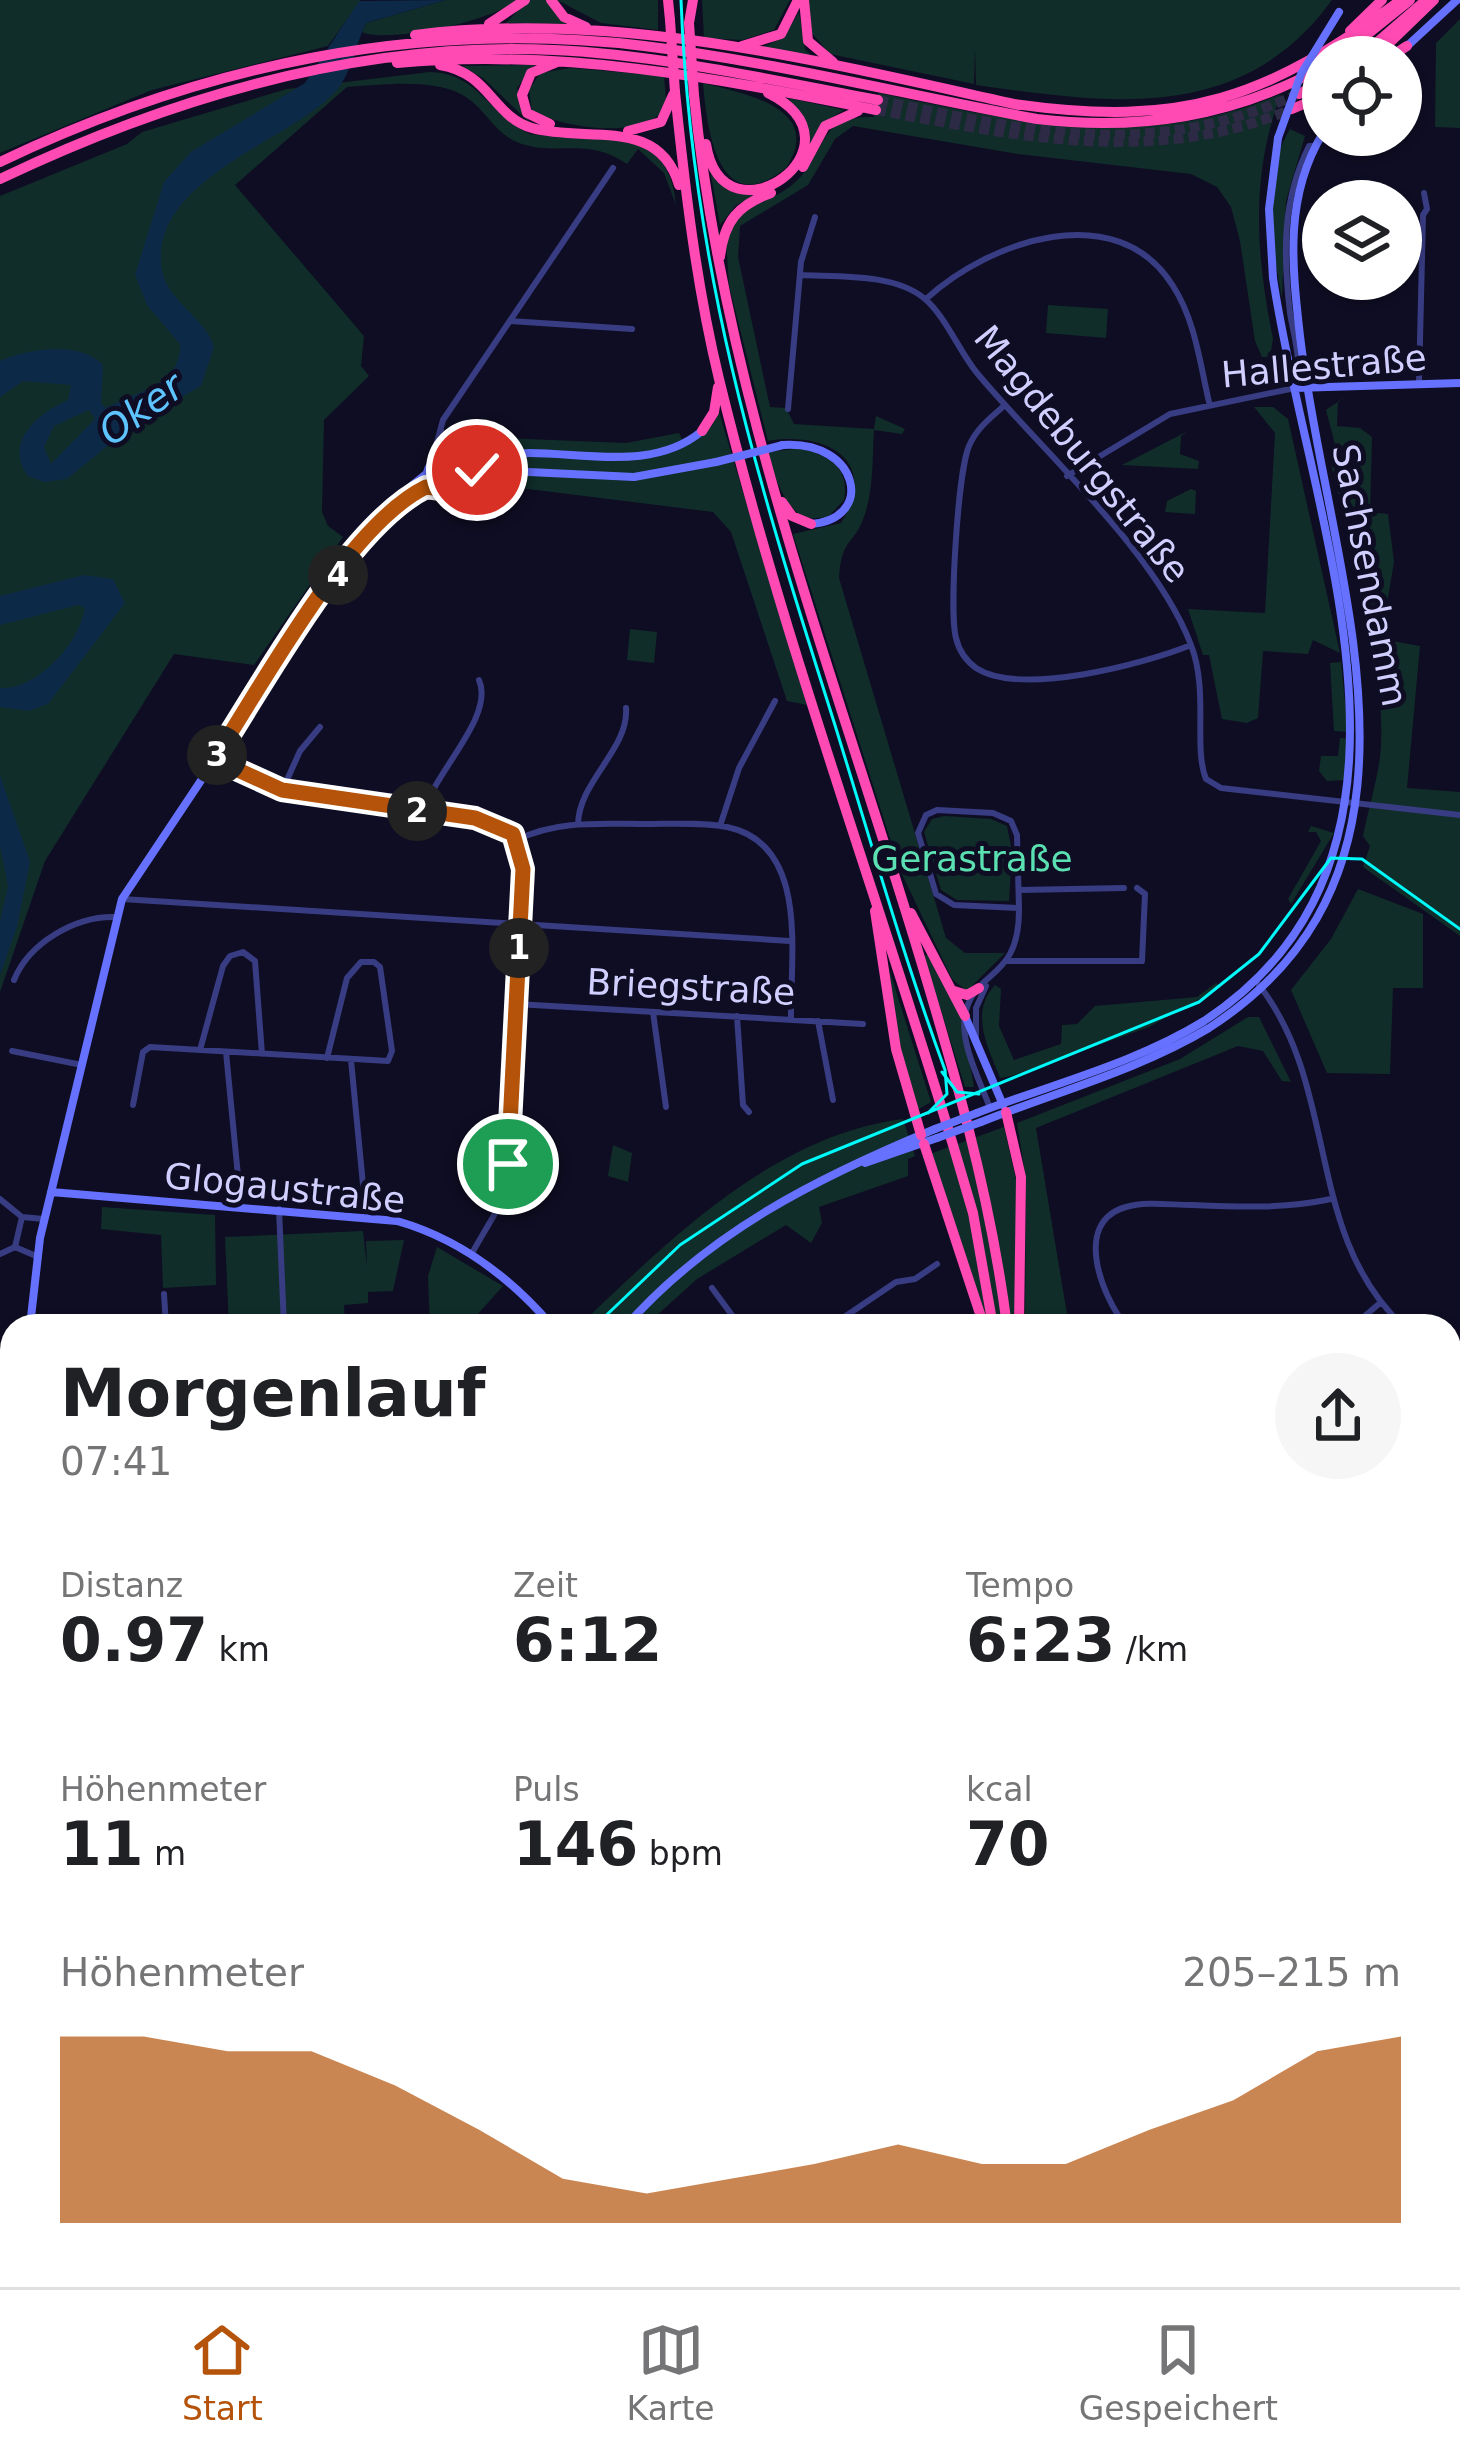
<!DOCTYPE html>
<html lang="de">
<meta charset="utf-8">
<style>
body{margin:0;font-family:"DejaVu Sans",sans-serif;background:#f6f6f6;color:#202124;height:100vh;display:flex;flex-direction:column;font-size:45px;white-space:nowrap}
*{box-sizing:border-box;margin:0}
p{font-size:39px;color:#757577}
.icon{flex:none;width:66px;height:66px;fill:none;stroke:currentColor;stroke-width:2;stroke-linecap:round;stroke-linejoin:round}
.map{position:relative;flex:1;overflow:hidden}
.panel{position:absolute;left:0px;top:1314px;width:1461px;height:975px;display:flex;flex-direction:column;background:#fff;border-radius:36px 36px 0 0;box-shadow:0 3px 9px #0004}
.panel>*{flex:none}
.fabs{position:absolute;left:1302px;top:36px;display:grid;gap:24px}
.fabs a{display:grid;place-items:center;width:120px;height:120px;border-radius:50%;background:#fff;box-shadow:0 3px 9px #0004;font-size:60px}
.pin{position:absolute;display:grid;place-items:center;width:102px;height:102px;color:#fff;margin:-51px;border:6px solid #fff;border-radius:50%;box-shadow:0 3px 12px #0007}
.km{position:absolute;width:60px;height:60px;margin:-30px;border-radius:50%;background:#222;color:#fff;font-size:33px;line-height:60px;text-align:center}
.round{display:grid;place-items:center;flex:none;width:126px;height:126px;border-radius:63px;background:#f6f6f6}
.head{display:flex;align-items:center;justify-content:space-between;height:204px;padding:0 60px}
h1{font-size:66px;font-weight:700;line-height:90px}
.stats{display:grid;grid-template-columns:repeat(3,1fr);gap:18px;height:204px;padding:12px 60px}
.stats div{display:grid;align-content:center}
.stats b{font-size:60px;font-weight:700}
.stats small{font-size:33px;font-weight:400}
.stats p{font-size:33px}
.chart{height:336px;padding:24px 60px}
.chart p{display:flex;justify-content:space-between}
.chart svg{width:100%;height:216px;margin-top:12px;fill:#b45309;opacity:.7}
.tabs{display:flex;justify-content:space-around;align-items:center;height:168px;border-top:3px solid #e0e0e0;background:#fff;font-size:33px;color:#757577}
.tabs a{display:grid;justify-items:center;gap:6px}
.tabs .selected{color:#b45309}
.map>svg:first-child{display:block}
.green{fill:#102d29}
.water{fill:#0c2948;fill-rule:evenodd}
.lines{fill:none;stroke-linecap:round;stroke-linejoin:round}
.stream{stroke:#0c2948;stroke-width:3}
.highway-tunnel{stroke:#2c2a44;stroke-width:10;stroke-dasharray:10 5;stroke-linecap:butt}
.street{stroke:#383c82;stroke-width:6}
.secondary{stroke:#6672ff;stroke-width:8}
.highway{stroke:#ff4ab3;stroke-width:10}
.tram{stroke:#00fafa;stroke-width:3}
.secondary-bridge{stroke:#6672ff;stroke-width:8}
.highway-bridge{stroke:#ff4ab3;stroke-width:10}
.route-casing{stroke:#fff;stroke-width:24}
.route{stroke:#b45309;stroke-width:15}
.labels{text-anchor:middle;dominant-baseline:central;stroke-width:10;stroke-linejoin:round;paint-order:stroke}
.street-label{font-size:36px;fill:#d0cfff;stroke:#0f0d23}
.park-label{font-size:36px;fill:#5ae0b1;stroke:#0f0d23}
.water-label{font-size:39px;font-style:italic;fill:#5dc4ff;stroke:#0f0d23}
</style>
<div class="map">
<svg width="1460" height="2287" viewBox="0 0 1460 2287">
<rect width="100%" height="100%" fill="#0f0d23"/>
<path class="green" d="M0,0H361L328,46L152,90L0,153Z
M446,0H516C497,20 387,44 362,32L366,23Z
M528,0H548L566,24L506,23Z
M557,0H658V30L601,23Z
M702,0H790L774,30L742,40L704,38Z
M809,0H1332C1242,124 1111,104 976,85L975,49L974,84L830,54L810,31Z
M799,12L805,49L813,58L759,49L784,37Z
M1460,19V128L1435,127L1436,43Z
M534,65L517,88L529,122L483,78L462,66Z
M571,68L664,76L666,99L660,114C632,139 562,127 532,111L529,90L540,73Z
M430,72C480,73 489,117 530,134C594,144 669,120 676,205L664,173L638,149L627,164C587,137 560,156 522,144C496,136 487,111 466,97C436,77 380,85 347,87L235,185L364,336L361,366L369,376L324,420L322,512L328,526L343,537L254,665L174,654L45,861L0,992V196L127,144L142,132L287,89Z
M703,83C745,94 825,108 786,168C718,222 707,129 703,83Z
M879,93C1016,122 1146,152 1281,94C1250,176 1256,255 1273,339L1270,357H1262L1255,341L1240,241L1231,207L1217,187L1191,174L1018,154L853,126L835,139L808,185L740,226L738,257L770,407L786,408L794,424L874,429L876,416L905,429L902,434L874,430C872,459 874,489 864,517C853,547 842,536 839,578L946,938L965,953H1005L967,991L952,979L900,870L793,534L841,523C881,460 825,431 768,441L729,285L726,241L736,218C753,203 776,199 793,184C828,155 814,115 874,117Z
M788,98L844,110L824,122L807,153L800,113Z
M1290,129L1305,136L1286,201L1282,298C1272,249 1262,173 1290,129Z
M710,170L725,185L762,193L736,205L720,225Z
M1048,305L1108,309L1106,338L1046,333Z
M1345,397L1338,401L1337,426L1360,428L1372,437L1370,512L1388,514L1394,562L1381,639L1420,646L1407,788L1460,792V936L1363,867L1370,846L1363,836C1369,806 1379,775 1381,747C1385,650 1350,548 1329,455L1337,452L1326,410Z
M1254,407H1273L1288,419L1340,653L1313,640L1308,654L1263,651L1258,718L1247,723L1222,719L1209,655H1203L1188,609L1265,613L1275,433Z
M719,412L807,705L787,701L731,532L713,512L520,488L457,490L460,469L444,449L504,438L626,443L679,433L685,446L711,427Z
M1188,431L1181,436L1180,454L1199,461L1198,469L1122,465Z
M803,448C830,458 850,467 844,500L828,517L804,519C782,501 775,479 768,452Z
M1191,489L1196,491L1195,514L1165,512L1167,501Z
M630,629L657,632L654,663L627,660Z
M1341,662L1348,732L1334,731L1330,663Z
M1340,738L1349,739L1345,780L1327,781L1319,771L1321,756H1338Z
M944,816L991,819L1007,826L1012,851L1009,901L957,900L941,890L924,832L932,819Z
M1311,826L1334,833L1291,904L1288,899L1321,841L1316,832H1308Z
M1358,889L1423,914V988H1393L1390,1074L1327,1073L1291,990L1331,939Z
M929,954L961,1014L974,1087H965L924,956Z
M889,969L931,1102L917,1110L898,1043Z
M1216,983L1221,987L1149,1027L1011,1076L1000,1078C988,1047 969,1013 995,985L1001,989L999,1026L1014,1060L1061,1044L1062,1025L1077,1024L1095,1006L1197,997Z
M1248,1017H1259L1291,1082L1282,1081L1263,1051L1238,1046L1036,1128L1069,1326H1025L1026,1179L1017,1123L1180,1059Z
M903,1119L915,1156L908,1159V1176L819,1207L822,1223L811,1243L786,1225L697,1279L645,1326H579C668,1241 774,1135 903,1119Z
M1004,1127L1017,1184L1016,1326H987L930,1154Z
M613,1145L632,1153L628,1182L608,1176Z
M102,1207L215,1215L216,1285L163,1288L161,1235L101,1229Z
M363,1231L367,1267L366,1241L404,1240L393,1291L368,1292V1303L344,1305L345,1324L412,1320L413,1326H229L225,1237Z
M437,1247L503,1286L467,1326H430L428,1276Z
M0,1531H12V1646L0,1642Z
M1460,1632V2023L1449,2027V1635Z
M1460,2120V2199L1449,2204V2124Z"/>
<path class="water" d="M446,0L366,23C356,44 351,74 336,91C290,142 147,179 162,271C168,302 206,318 214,347L201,386L133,425L67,479L44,482L28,476C3,441 39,413 68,400L71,385L23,381L0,397V361C29,349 79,340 103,365L101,403L106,408C135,392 182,385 180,344L147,305L135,275L164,182L191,152L305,83L359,1ZM89,410L95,419L51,464L44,447L54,426Z
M84,575L113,579L125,603L48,704L29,711L0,707V688C37,690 79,644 85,608L78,605L0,625V596Z
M0,775L30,862L17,927L0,975V921L8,886L0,845Z"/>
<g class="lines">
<path class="stream" d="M1449,1624L1459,1622
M0,1645L12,1649
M835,2277L850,2287"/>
<path class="highway-tunnel" d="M878,100C1028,131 1149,161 1296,95
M876,110C1018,136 1153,167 1292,109"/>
<path class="street" d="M801,275C838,277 895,273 925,299C946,317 959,351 977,373C1042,451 1156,552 1191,645C1209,691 1193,747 1206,779L1221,788L1460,815
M926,299C989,241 1117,196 1173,286C1195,320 1200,363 1209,402
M510,321L632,329
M1419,382L1423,215L1427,209L1424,193
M1005,405C991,417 976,429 969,446C958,472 949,611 956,638C959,651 965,660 976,668C1021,697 1144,664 1191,645
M788,409L801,262L815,217
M441,429V449L452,462
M431,464L443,420L613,168
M1067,476L1170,414L1295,388C1303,364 1294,337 1290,313C1283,254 1282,200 1309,146H1315
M216,760L282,791L484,820L517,840L523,869L507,1174L497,1210L472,1253
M282,791L300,751L320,727
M937,810L993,813L1011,821L1017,835L1019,908L954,905L936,894L918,833L926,815Z
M424,812C434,772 495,717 479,680
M578,824C579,781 629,749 626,708
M720,826L739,768L775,701
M517,840C557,820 601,824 644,824C671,824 700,822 727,827C810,844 790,956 791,1018
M1019,890L1124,888
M122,899L790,941
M1008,961H1142L1145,894L1137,888
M14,980C29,943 75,916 115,917
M1259,985C1340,1089 1304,1233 1403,1326
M516,1004L863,1024
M653,1012L666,1107
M737,1016L743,1105L749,1112
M818,1021L833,1100
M976,1037V1008L986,986
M200,1050L223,966L230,956L243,952L255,961L262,1054
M12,1051L82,1065
M226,1052L241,1207
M351,1060L366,1216
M133,1105L143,1052L150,1047L388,1061L392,1051L380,967L374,962H361L347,978L327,1058
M990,1108C980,1081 960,1044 965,1015C974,968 1020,982 1019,908
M0,1199L22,1217L44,1219
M279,1209L284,1326
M15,1247L22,1217
M15,1247L36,1256
M0,1254L15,1247
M712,1288L740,1326
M164,1294L166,1326
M831,1326L896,1282L915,1279L937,1264
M1126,1326C1102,1297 1072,1222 1126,1207C1146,1201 1171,1205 1191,1205C1239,1207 1284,1209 1331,1199
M1353,1326L1380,1303
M0,1352H2
M1449,1377L1457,1362
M0,1469L12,1468
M1449,1488L1460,1494
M1460,1526V1568
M1449,1768L1460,1685
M0,1968L12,1971
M0,2097L12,2096
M0,2198L12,2197
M502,2287L512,2279"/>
<path class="secondary" d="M1405,48L1457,0
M1295,388L1460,383
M783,445C859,440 876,519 811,524
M427 475a16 16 0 1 1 32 0a16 16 0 1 1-32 0Z
M455,465C480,464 504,453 529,453C587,453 654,471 702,431
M459,477L489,470L634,477L716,462
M396,506L431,487
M965,1016L1003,1105
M977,1113C1052,1084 1136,1063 1204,1021C1460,853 1309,522 1273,278L1269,209L1278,138
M981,1122C1056,1092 1139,1070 1209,1028C1460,866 1328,576 1300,336C1292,265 1284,197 1323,133
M865,1163L937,1138
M51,1192L397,1221C460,1239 510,1277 552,1326
M30,1326L40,1238L122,899L356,548L399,496L426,474
M626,1326C710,1231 819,1177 935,1129
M0,2248L12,2243
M91,2277L92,2287"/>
<path class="highway" d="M551,0L564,17L586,27
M668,0L670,20
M804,0L808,41L833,62
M689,23L693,0
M489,24L525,0
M1350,31L1382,0
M415,35C615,9 824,62 1019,105
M742,46L781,34L798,0
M1339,57L1410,0
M1360,57L1426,0
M1375,57L1434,0
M1390,57L1407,46
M397,63C561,48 716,78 876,110
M440,65C490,73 492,116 532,128C586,143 659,116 679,185
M675,92C685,188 696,284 719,379C782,638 876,890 953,1145L973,1213L993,1326
M1299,94L1323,81
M694,95C723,386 829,660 914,938C953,1066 990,1192 1007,1326
M1014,104C1184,128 1265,99 1401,0
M1292,109L1323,96
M550,124L527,113L522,95L531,73L555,63
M628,131L661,122L673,95
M706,144C723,251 873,145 768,93
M0,162C202,65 420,19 644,46C776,62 906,95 1037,119C1139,131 1233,117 1323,67
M803,167L825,126L858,111
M0,179C172,97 361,41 554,50C663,55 770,80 878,100
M720,257C724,221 738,205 771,193
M702,431L714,412L718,387
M782,502L792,516L811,524
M875,911L896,1049L921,1135
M911,913L965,1016
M954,991L967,995L979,988
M1006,1112L1021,1177L1019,1326
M924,1144L984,1326
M1090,2277L1091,2287
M1107,2277L1109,2287"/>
<path class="tram" d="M681,0C691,264 755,473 834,722C870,838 903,956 945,1070L947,1094L928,1113
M942,1072L957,1092L979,1094
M595,1326L680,1245L802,1164L1199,1002L1259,954L1331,858L1362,859L1460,929
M105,2277L106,2287"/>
<path class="secondary-bridge" d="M1278,138L1301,74L1339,12
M716,462L783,445
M935,1129L977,1113
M937,1138L981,1122"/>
<path class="highway-bridge" d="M670,20L675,92
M689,23L694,95"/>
</g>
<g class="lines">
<g class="route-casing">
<path id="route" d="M477,470L463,474L448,490L426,487C348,525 264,683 214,759L282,790L475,818L513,834L523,869L508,1164"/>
</g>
<use href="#route" class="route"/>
</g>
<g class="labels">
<g class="street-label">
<text transform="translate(1324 366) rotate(-5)">Hallestraße</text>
<text transform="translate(1082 454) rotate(51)">Magdeburgstraße</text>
<text transform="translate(1370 575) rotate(79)">Sachsendamm</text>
<text transform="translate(691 987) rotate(3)">Briegstraße</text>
<text transform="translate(285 1188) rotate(6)">Glogaustraße</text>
</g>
<g class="park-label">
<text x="972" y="858">Gerastraße</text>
</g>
<g class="water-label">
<text transform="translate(141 409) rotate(-36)">Oker</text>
</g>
</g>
</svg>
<div class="fabs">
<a><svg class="icon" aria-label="locate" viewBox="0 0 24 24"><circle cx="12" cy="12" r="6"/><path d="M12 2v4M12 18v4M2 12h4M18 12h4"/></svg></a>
<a><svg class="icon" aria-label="layers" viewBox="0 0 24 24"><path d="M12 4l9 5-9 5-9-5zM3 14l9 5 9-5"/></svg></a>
</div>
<div class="pin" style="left:508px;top:1164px;background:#1e9e55"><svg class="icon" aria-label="arrive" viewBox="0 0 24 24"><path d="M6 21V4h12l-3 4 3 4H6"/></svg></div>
<div class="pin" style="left:477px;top:470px;background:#d93025"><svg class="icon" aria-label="check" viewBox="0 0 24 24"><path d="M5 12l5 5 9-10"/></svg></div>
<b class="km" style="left:519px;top:948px">1</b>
<b class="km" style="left:417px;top:811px">2</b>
<b class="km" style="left:217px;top:755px">3</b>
<b class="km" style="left:338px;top:575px">4</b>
<section class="panel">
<div class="head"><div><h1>Morgenlauf</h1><p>07:41</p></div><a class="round"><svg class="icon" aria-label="share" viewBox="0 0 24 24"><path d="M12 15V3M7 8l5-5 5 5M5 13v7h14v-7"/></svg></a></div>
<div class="stats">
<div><p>Distanz</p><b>0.97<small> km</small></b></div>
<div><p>Zeit</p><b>6:12</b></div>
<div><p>Tempo</p><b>6:23<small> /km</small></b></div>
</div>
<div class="stats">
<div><p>Höhenmeter</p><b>11<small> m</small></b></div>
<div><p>Puls</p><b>146<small> bpm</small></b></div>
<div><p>kcal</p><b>70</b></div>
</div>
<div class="chart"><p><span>Höhenmeter</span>205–215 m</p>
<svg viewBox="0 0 160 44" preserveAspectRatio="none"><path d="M0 44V6L10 6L20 9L30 9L40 16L50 25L60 35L70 38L80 35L90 32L100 28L110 32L120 32L130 25L140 19L150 9L160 6V44z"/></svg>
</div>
</section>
</div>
<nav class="tabs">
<a class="selected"><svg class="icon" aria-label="home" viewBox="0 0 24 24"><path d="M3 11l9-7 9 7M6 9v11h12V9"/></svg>Start</a>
<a><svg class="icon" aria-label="map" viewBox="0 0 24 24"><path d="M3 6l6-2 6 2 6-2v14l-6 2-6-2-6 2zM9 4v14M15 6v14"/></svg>Karte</a>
<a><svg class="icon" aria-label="saved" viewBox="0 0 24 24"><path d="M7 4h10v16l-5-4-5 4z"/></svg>Gespeichert</a>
</nav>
